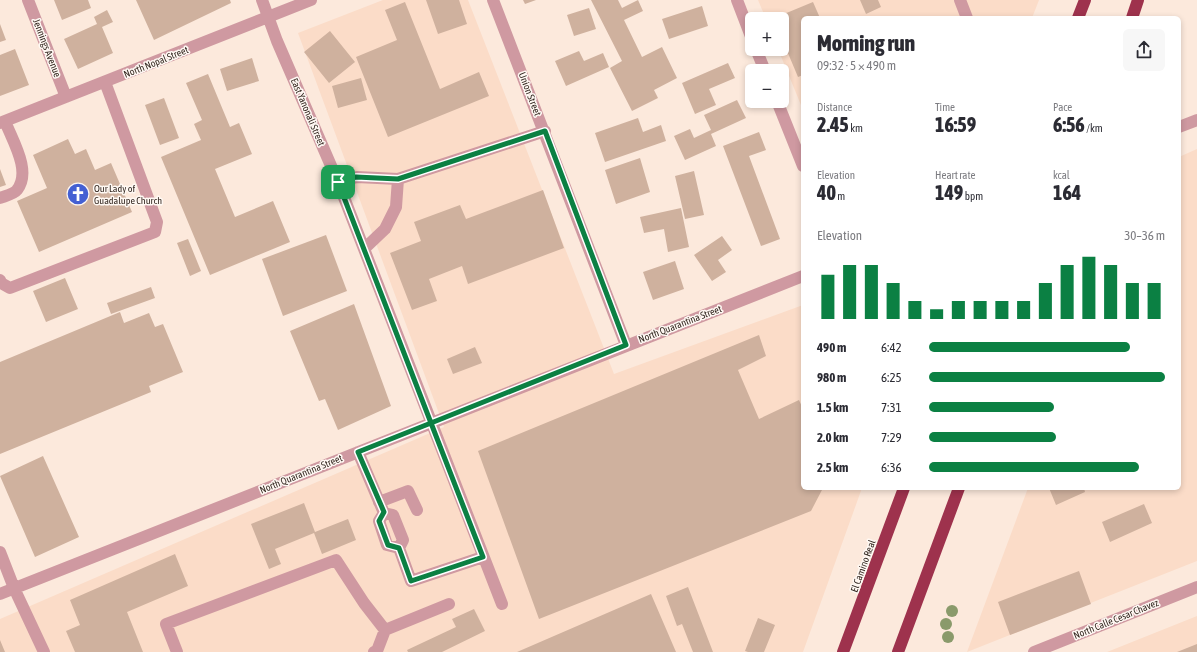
<!DOCTYPE html>
<meta charset="utf-8">
<style>
body{margin:0;font-family:"Asap Condensed",sans-serif;background:#f7f7f7;color:#2b2b33;height:100vh;display:flex;flex-direction:column;font-size:15px;white-space:nowrap}
*{box-sizing:border-box;margin:0}
p{font-size:13px;color:#7c7c81}
.icon{flex:none;width:22px;height:22px;fill:none;stroke:currentColor;stroke-width:2;stroke-linecap:round;stroke-linejoin:round}
.map{position:relative;flex:1;overflow:hidden}
.drawer{position:absolute;left:801px;top:16px;width:380px;height:474px;display:flex;flex-direction:column;background:#fff;border-radius:6px;box-shadow:0 2px 6px #0003}
.drawer>*{flex:none}
.tools{position:absolute;left:745px;top:12px;display:grid;gap:8px}
.tools a{display:grid;place-items:center;width:44px;height:44px;border-radius:6px;background:#fff;box-shadow:0 2px 6px #0003;font-size:20px}
.pin{position:absolute;display:grid;place-items:center;width:34px;height:34px;color:#fff;margin:-17px;border-radius:8px;box-shadow:0 2px 6px #0006}
.round{display:grid;place-items:center;flex:none;width:42px;height:42px;border-radius:6px;background:#f7f7f7}
.head{display:flex;align-items:center;justify-content:space-between;height:68px;padding:0 16px}
h1{font-size:22px;font-weight:800;line-height:30px}
.metrics{display:grid;grid-template-columns:repeat(3,1fr);gap:6px;height:68px;padding:4px 16px}
.metrics div{display:grid;align-content:center}
.metrics b{font-size:20px;font-weight:800}
.metrics small{font-size:11px;font-weight:400}
.metrics p{font-size:11px}
.chart{height:112px;padding:8px 16px}
.chart p{display:flex;justify-content:space-between}
.chart svg{width:100%;height:72px;margin-top:4px;stroke:#0b8043;stroke-width:6}
ul{padding:0 16px;list-style:none;font-size:13px}
li{display:grid;grid-template-columns:64px 48px 1fr;align-items:center;height:30px}
li i{height:10px;border-radius:5px;background:#0b8043}
.map>svg:first-child{display:block}
.built{fill:#fbdcc8}
.building{fill:#cfb19e}
.lines{fill:none;stroke-linecap:round;stroke-linejoin:round}
.minor{stroke:#cf99a1;stroke-width:12}
.highway{stroke:#9e324d;stroke-width:12}
.tree{fill:#8a9a6b}
.route-casing{stroke:#fff;stroke-width:8}
.route{stroke:#0b8043;stroke-width:5}
.labels{text-anchor:middle;dominant-baseline:central;stroke-width:3;stroke-linejoin:round;paint-order:stroke}
.street-label{font-size:10px;fill:#342821;stroke:#fff9f4}
.poi-label{font-size:10px;fill:#342821;stroke:#fff9f4;text-anchor:start}
</style>
<div class="map">
<svg width="1197" height="652" viewBox="0 0 1197 652">
<rect width="100%" height="100%" fill="#fce9dc"/>
<path class="built" d="M383,0H468L614,374L803,305V488H862L803,652H0V619L444,427L298,33Z
M758,0H1039L1032,18H803V110L778,49H782V19H766Z
M1197,149V561L967,652L1028,488H1179V157Z
M1197,616V652H1107Z"/>
<path class="building" d="M54,0H88L91,8L62,20Z
M136,0H230L231,3L154,40Z
M426,0H459L467,24L438,34Z
M523,0H536L525,4Z
M591,0H618L622,8L638,0L643,11L624,20L642,57L662,47L677,78L654,90L658,98L632,111L610,68L622,61Z
M860,0H878L881,7L866,14Z
M405,2L440,89L479,72L489,96L388,137L356,57L397,40L385,10Z
M813,2L820,18H803V75L798,77L782,39V19H772Z
M702,6L708,26L669,39L662,19Z
M589,8L596,29L574,36L567,15Z
M107,10L113,22L102,27L113,53L78,69L64,39L97,24L94,17Z
M0,24L6,40L0,42Z
M330,31L355,62L329,83L304,52Z
M15,49L29,85L0,96V55Z
M579,51L584,61L603,53L609,67L566,86L555,61Z
M252,58L259,81L227,91L220,69Z
M728,63L735,78L709,89L716,105L695,114L682,83Z
M208,74L230,127L239,123L252,154L215,169L235,217L273,201L290,242L210,275L161,157L201,140L194,124L202,120L186,83Z
M361,78L367,100L338,108L332,86Z
M164,98L179,138L160,145L145,105Z
M737,100L746,118L711,134L716,146L685,160L674,136L690,129L694,138L711,130L704,115Z
M638,118L643,132L661,125L666,141L605,162L595,133Z
M759,132L766,150L749,156L780,239L761,246L723,146Z
M68,139L75,154L86,149L95,170L111,163L132,212L39,252L17,201L47,188L33,155Z
M640,158L650,192L616,204L605,170Z
M0,169L6,185L0,187Z
M694,171L704,215L685,219L675,176Z
M543,190L564,248L468,284L462,266L429,279L437,301L412,310L390,253L421,241L414,222L460,205L466,219Z
M681,208L689,247L668,252L664,229L644,233L640,217Z
M326,235L347,291L283,316L262,259Z
M722,236L732,250L718,260L726,272L712,281L694,255Z
M188,239L201,271L190,276L177,243Z
M675,261L684,289L653,300L643,272Z
M65,278L78,309L46,322L33,291Z
M151,287L155,298L111,314L107,303Z
M354,304L391,406L338,430L325,399L319,401L290,331Z
M120,312L124,323L149,313L155,327L163,324L183,372L149,386L151,392L0,454V362Z
M759,335L766,356L738,370L759,419L799,400L803,409V488H823L811,511L539,619L478,451Z
M475,347L482,363L453,374L447,359Z
M43,456L79,537L35,557L0,476Z
M1049,488H1084L1085,492L1056,505Z
M304,503L315,532L348,519L356,540L322,554L314,533L275,549L281,564L269,569L251,524Z
M1144,504L1152,523L1110,542L1102,522Z
M175,554L188,586L127,612L143,652H75L66,631L80,625L70,600Z
M1079,571L1091,604L1010,635L998,602Z
M688,587L713,652H693L682,624L677,626L666,596Z
M651,594L676,652H517Z
M474,609L485,631L442,652H408L407,650L456,627L452,619Z
M758,618L775,625L764,652H748L745,651Z
M0,640L5,652H0Z
M1197,644V652H1177Z"/>
<g class="lines">
<path class="minor" d="M28,0L66,97
M262,0L277,41L338,182L502,604
M493,0L626,345
M737,0L752,39
M960,0L967,18
M756,49L765,71
M777,101L803,166
M0,123L311,0
M1179,127L1197,120
M338,182L357,177L398,179L545,131
M0,198C5,196 14,194 17,190C32,171 12,140 5,121
M365,248L385,229L396,207L398,179
M0,280L1,283L10,288L155,232L157,222L105,82
M358,452L384,513
M379,502L408,491L417,510
M384,513L393,515L403,540L399,548L411,581L483,557
M384,513L379,521L387,545L399,548
M0,552L14,588L44,652
M0,594L803,276
M177,652L166,624L336,560L364,603L385,630
M374,652L377,651L385,630L449,604
M1034,652L1197,587"/>
<path class="highway" d="M1078,18L1085,0
M1132,18L1138,0
M843,652L904,488
M898,652L959,488"/>
</g>
<g class="tree">
<circle cx="952" cy="611" r="6"/>
<circle cx="946" cy="624" r="6"/>
<circle cx="948" cy="637" r="6"/>
</g>
<g class="lines">
<g class="route-casing">
<path id="route" d="M338,182L431,423L358,452L384,512L379,521L388,545L399,548L411,581L483,557L431,423L626,345L545,131L398,179L356,177L338,182"/>
</g>
<use href="#route" class="route"/>
</g>
<defs>
<g id="church-disc" transform="scale(1.15)"><circle r="9.5" fill="#4460d3" stroke="#fff9f4"/><path d="M-1.2-6h2.4v3.5h3.3v2.4h-3.3V6h-2.4V-.1h-3.3v-2.4h3.3Z" fill="#fff"/></g>
</defs>
<g fill-rule="evenodd">
<use href="#church-disc" x="78" y="194"/>
</g>
<g class="labels">
<g class="street-label">
<text transform="translate(47 48) rotate(69)">Jennings Avenue</text>
<text transform="translate(156 62) rotate(-22)">North Nopal Street</text>
<text transform="translate(530 94) rotate(69)">Union Street</text>
<text transform="translate(308 112) rotate(67)">East Yanonali Street</text>
<text transform="translate(680 324) rotate(-21)">North Quarantina Street</text>
<text transform="translate(301 474) rotate(-22)">North Quarantina Street</text>
<text transform="translate(863 566) rotate(-70)">El Camino Real</text>
<text transform="translate(1116 619) rotate(-22)">North Calle Cesar Chavez</text>
</g>
<g class="poi-label">
<text x="94" y="188">Our Lady of<tspan x="94" dy="12">Guadalupe Church</tspan></text>
</g>
</g>
</svg>
<div class="tools">
<a>+</a>
<a>−</a>
</div>
<div class="pin" style="left:338px;top:182px;background:#1e9e55"><svg class="icon" aria-label="arrive" viewBox="0 0 24 24"><path d="M6 21V4h12l-3 4 3 4H6"/></svg></div>
<section class="drawer">
<div class="head"><div><h1>Morning run</h1><p>09:32 · 5 × 490 m</p></div><a class="round"><svg class="icon" aria-label="share" viewBox="0 0 24 24"><path d="M12 15V3M7 8l5-5 5 5M5 13v7h14v-7"/></svg></a></div>
<div class="metrics">
<div><p>Distance</p><b>2.45<small> km</small></b></div>
<div><p>Time</p><b>16:59</b></div>
<div><p>Pace</p><b>6:56<small> /km</small></b></div>
</div>
<div class="metrics">
<div><p>Elevation</p><b>40<small> m</small></b></div>
<div><p>Heart rate</p><b>149<small> bpm</small></b></div>
<div><p>kcal</p><b>164</b></div>
</div>
<div class="chart"><p><span>Elevation</span>30–36 m</p>
<svg viewBox="0 0 160 44" preserveAspectRatio="none"><path d="M5 44V17M15 44V11M25 44V11M35 44V22M45 44V33M55 44V38M65 44V33M75 44V33M85 44V33M95 44V33M105 44V22M115 44V11M125 44V6M135 44V11M145 44V22M155 44V22"/></svg>
</div>
<ul>
<li><b>490 m</b>6:42<i style="width:85%"></i></li>
<li><b>980 m</b>6:25<i style="width:100%"></i></li>
<li><b>1.5 km</b>7:31<i style="width:53%"></i></li>
<li><b>2.0 km</b>7:29<i style="width:54%"></i></li>
<li><b>2.5 km</b>6:36<i style="width:89%"></i></li>
</ul>
</section>
</div>
